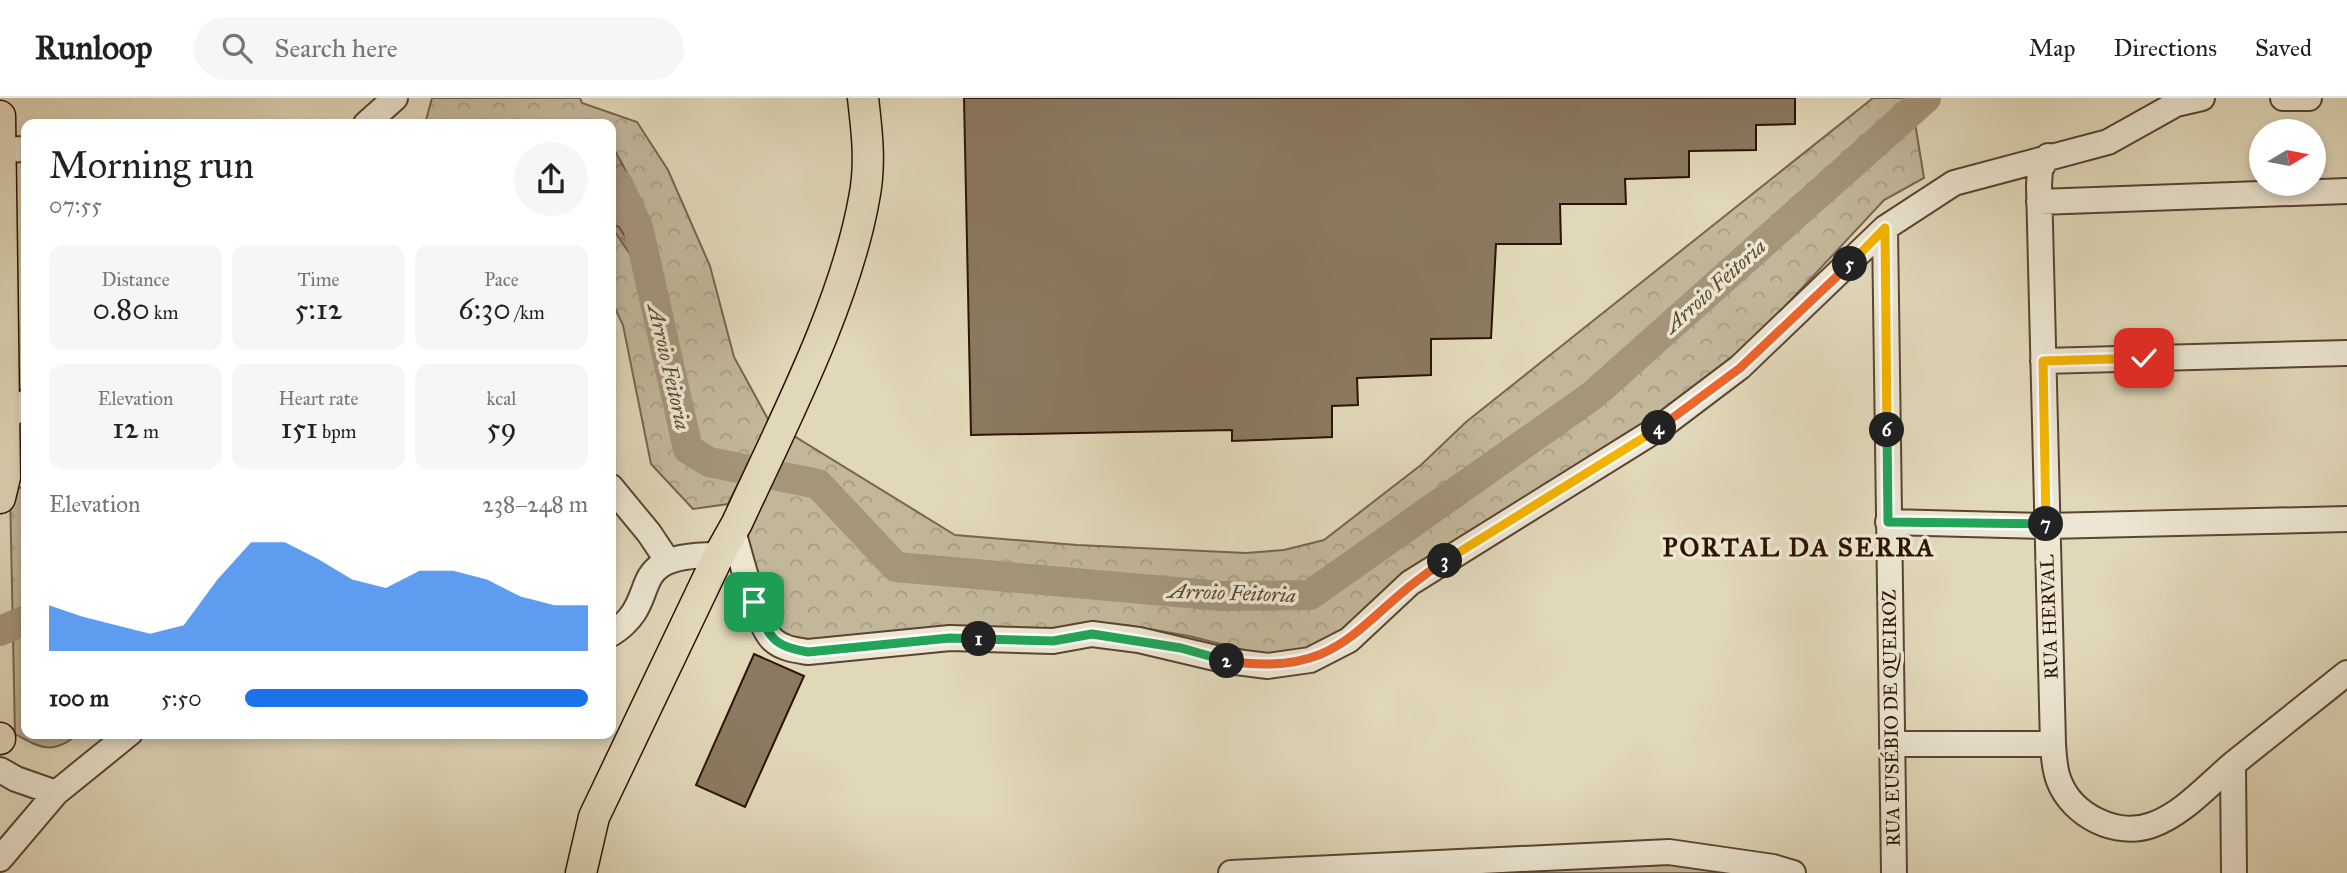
<!DOCTYPE html>
<meta charset="utf-8">
<style>
body{margin:0;font-family:"IM FELL Great Primer",serif;background:#f6f6f6;color:#202124;height:100vh;display:flex;flex-direction:column;font-size:26px;white-space:nowrap}
*{box-sizing:border-box;margin:0}
p{font-size:23px;color:#757577}
.icon{flex:none;width:38px;height:38px;fill:none;stroke:currentColor;stroke-width:2;stroke-linecap:round;stroke-linejoin:round}
.map{position:relative;flex:1;overflow:hidden}
.sheet{position:absolute;left:21px;top:21px;width:595px;height:620px;display:flex;flex-direction:column;background:#fff;border-radius:14px;box-shadow:0 4px 10px #0003}
.sheet>*{flex:none}
.needle{width:46px;rotate:80deg}
.buttons{position:absolute;left:2249px;top:21px;display:grid;gap:14px}
.buttons a{display:grid;place-items:center;width:77px;height:77px;border-radius:50%;background:#fff;box-shadow:0 4px 10px #0003;font-size:35px}
.pin{position:absolute;display:grid;place-items:center;width:60px;height:60px;color:#fff;margin:-30px;border-radius:14px;box-shadow:0 4px 10px #0006}
.km{position:absolute;width:35px;height:35px;margin:-18px;border-radius:50%;background:#222;color:#fff;font-size:19px;line-height:35px;text-align:center}
.round{display:grid;place-items:center;flex:none;width:74px;height:74px;border-radius:37px;background:#f6f6f6}
.overview{display:flex;align-items:center;justify-content:space-between;height:119px;padding:0 28px}
h1{font-size:38px;font-weight:600;line-height:52px}
.metrics{display:grid;grid-template-columns:repeat(3,1fr);gap:10px;height:119px;padding:7px 28px}
.metrics div{display:grid;align-content:center;border-radius:14px;background:#f6f6f6;text-align:center}
.metrics b{font-size:30px;font-weight:600}
.metrics small{font-size:19px;font-weight:400}
.metrics p{font-size:19px}
.chart{height:196px;padding:14px 28px}
.chart p{display:flex;justify-content:space-between}
.chart svg{width:100%;height:126px;margin-top:7px;fill:#1a73e8;opacity:.7}
ul{padding:0 28px;list-style:none;font-size:23px}
li{display:grid;grid-template-columns:112px 84px 1fr;align-items:center;height:52px}
li i{height:18px;border-radius:9px;background:#1a73e8}
header{display:flex;align-items:center;gap:42px;box-sizing:border-box;height:98px;padding:0 35px;background:#fff;border-bottom:2px solid #e0e0e0}
header strong{font-size:33px}
nav{display:flex;gap:38px;margin-inline-start:auto;font-size:24px}
.search{width:490px;height:63px;background:#f6f6f6;display:flex;align-items:center;gap:18px;box-sizing:border-box;padding:0 24px;border-radius:38px;color:#757577;font-size:26px}
.map>svg:first-child{display:block}
.grass{fill:url(#grass-tufts);stroke:#78654e;stroke-width:2}
.forest{fill:url(#forest-crowns);stroke:#78654e;stroke-width:2}
.water{fill:url(#water-ripples);stroke:#74614b;stroke-width:2}
.lines{fill:none;stroke-linecap:round;stroke-linejoin:round}
.shore{stroke:#68543e;stroke-width:2}
.river{stroke:#a4957b;stroke-width:30}
.building{fill:#8b7961;stroke:#2d1302;stroke-width:2}
.minor-casing{stroke:#5a4430;stroke-width:28}
.major-casing{stroke:#2d1302;stroke-width:33}
.minor{stroke:#ece6d2;stroke-width:24}
.major{stroke:#e1d8b9;stroke-width:30}
.split-1-casing{stroke:#fff;stroke-width:14}
.split-2-casing{stroke:#fff;stroke-width:14}
.split-3-casing{stroke:#fff;stroke-width:14}
.split-4-casing{stroke:#fff;stroke-width:14}
.split-5-casing{stroke:#fff;stroke-width:14}
.split-6-casing{stroke:#fff;stroke-width:14}
.split-7-casing{stroke:#fff;stroke-width:14}
.split-8-casing{stroke:#fff;stroke-width:14}
.split-1{stroke:#22a559;stroke-width:9}
.split-2{stroke:#22a559;stroke-width:9}
.split-3{stroke:#f0652b;stroke-width:9}
.split-4{stroke:#f5b400;stroke-width:9}
.split-5{stroke:#f0652b;stroke-width:9}
.split-6{stroke:#f5b400;stroke-width:9}
.split-7{stroke:#22a559;stroke-width:9}
.split-8{stroke:#f5b400;stroke-width:9}
.labels{text-anchor:middle;dominant-baseline:central;stroke-width:7;stroke-linejoin:round;paint-order:stroke}
.street-label{font-size:19px;fill:#2d1302;stroke:#ece6d2}
.water-label{font-size:21px;font-style:italic;fill:#5d4732;stroke:#ece6d2}
.district-label{font-size:26px;font-weight:bold;letter-spacing:2px;fill:#2d1302;stroke:#ece6d2}
</style>
<header>
<strong>Runloop</strong>
<div class="search"><svg class="icon" aria-label="search" viewBox="0 0 24 24"><circle cx="10" cy="10" r="6"/><path d="M15 15l6 6"/></svg>Search here</div>
<nav><a>Map</a><a>Directions</a><a>Saved</a></nav>
</header>
<div class="map">
<svg width="2347" height="775" viewBox="0 0 2347 775">
<defs>
<pattern id="grass-tufts" width="24" height="20" patternUnits="userSpaceOnUse" patternTransform="scale(1.75)"><rect width="24" height="20" fill="#c2b79a"/><path d="M3 7l-1-3M5 7V3M7 7l1-3M15 17l-1-3M17 17v-4M19 17l1-3" fill="none" stroke="#a79c83"/></pattern>
<pattern id="forest-crowns" width="20" height="18" patternUnits="userSpaceOnUse" patternTransform="scale(1.75)"><rect width="20" height="18" fill="#c2b79a"/><path d="M2 6a3 3 0 1 1 6 0M12 15a3 3 0 1 1 6 0" fill="none" stroke="#a79c83"/></pattern>
<pattern id="water-ripples" width="26" height="14" patternUnits="userSpaceOnUse" patternTransform="scale(1.75)"><rect width="26" height="14" fill="#a4957b"/><path d="M2 4q2-2 4 0t4 0M15 11q2-2 4 0t4 0" fill="none" stroke="#867863"/></pattern>
</defs>
<rect width="100%" height="100%" fill="#e1d8b9"/>
<filter id="stains"><feTurbulence type="fractalNoise" baseFrequency=".00286" numOctaves="4"/><feColorMatrix values="0 0 0 0 .2 0 0 0 0 .09 0 0 0 0 .02 0 0 0 .5 -.17"/></filter>
<radialGradient id="worn" r=".72"><stop offset=".6" stop-color="#630" stop-opacity="0"/><stop offset="1" stop-color="#630" stop-opacity=".3"/></radialGradient>
<path class="grass" d="M1680,765L1748,775H1381Z"/>
<path class="forest" d="M432,0H580L582,5L637,24L668,72L710,168L734,259L769,323L728,406L693,411L651,366L623,227L611,202V26H425Z
M1873,0H1936L1926,7L1915,25L1924,80L1884,102L1762,233L1699,288L1550,387L1347,531L1307,554L1268,558L1189,538L1125,527L1084,526L1056,533L829,546L788,542L771,523L743,430L789,335L955,437L1077,447L1246,455L1284,452L1324,442L1421,367L1466,324Z
M26,388V635H79C54,657 42,651 15,636L10,393Z"/>
<path class="water" d="M611,52L615,53C632,81 640,104 641,137C641,151 646,156 638,168L611,128Z"/>
<g class="lines">
<path class="shore" d="M611,60C627,86 636,111 633,142L628,143L619,129L611,126"/>
<path class="river" d="M611,83L618,86L638,129L688,351L709,364L818,386L896,469L1221,498L1310,497L1593,297L1926,0
M0,533L26,522"/>
</g>
<path class="building" d="M964,0H1795V26L1756,27V52L1689,53V79L1625,81L1626,106H1560L1561,146H1496L1491,240L1431,241V277L1357,280L1358,307L1332,308V339L1232,343V332L971,337Z
M754,556L804,578L745,709L696,687Z"/>
<g class="lines">
<g class="minor-casing">
<path id="minor" d="M2283,0H2309
M366,26L395,0
M0,52L26,51
M2048,58L2040,72L2039,87L2053,646C2054,658 2054,671 2059,683C2072,717 2116,740 2152,727C2183,716 2208,687 2233,666
M2039,104L2347,93
M1885,130L1894,775
M2043,263L2347,255
M0,326L26,304
M611,389L649,435L667,462
M1888,424L2046,428L2347,421
M733,433C740,456 757,528 773,542C783,551 796,552 808,554L950,540L1053,543L1092,536L1139,542L1228,563L1268,568L1310,562L1349,542L1410,485L1662,328L1740,269L1885,130L1954,85L2108,44L2176,6L2202,0
M611,536C667,501 617,456 719,457
M1892,646H2053
M0,672L16,681L56,695
M0,761L56,695L130,635
M1231,775L1669,754L1773,769L1793,775
M2234,775L2233,666L2347,575"/>
</g>
<g class="major-casing">
<path id="major" d="M0,18L5,379L0,400
M0,640V641
M581,775L594,719L719,457L737,425C782,327 845,207 864,101C871,67 867,34 863,0"/>
</g>
<use href="#minor" class="minor"/>
<use href="#major" class="major"/>
</g>
<g class="lines">
<g class="split-1-casing">
<path id="split-1" d="M754,504C769,537 770,548 808,554L950,540L979,541"/>
</g>
<g class="split-2-casing">
<path id="split-2" d="M979,541L1053,543L1092,536L1181,550L1227,563"/>
</g>
<g class="split-3-casing">
<path id="split-3" d="M1227,563C1348,581 1357,518 1445,463"/>
</g>
<g class="split-4-casing">
<path id="split-4" d="M1445,463L1659,330"/>
</g>
<g class="split-5-casing">
<path id="split-5" d="M1659,330L1740,270L1850,166"/>
</g>
<g class="split-6-casing">
<path id="split-6" d="M1850,166L1885,130L1887,332"/>
</g>
<g class="split-7-casing">
<path id="split-7" d="M1887,332L1888,424L2046,426"/>
</g>
<g class="split-8-casing">
<path id="split-8" d="M2046,426L2043,263L2144,260"/>
</g>
<use href="#split-1" class="split-1"/>
<use href="#split-2" class="split-2"/>
<use href="#split-3" class="split-3"/>
<use href="#split-4" class="split-4"/>
<use href="#split-5" class="split-5"/>
<use href="#split-6" class="split-6"/>
<use href="#split-7" class="split-7"/>
<use href="#split-8" class="split-8"/>
</g>
<g class="labels">
<g class="street-label">
<text transform="translate(2049 519) rotate(-92)">RUA HERVAL</text>
<text transform="translate(1891 620) rotate(-91)">RUA EUSÉBIO DE QUEIROZ</text>
</g>
<g class="water-label">
<text transform="translate(1715 188) rotate(-42)">Arroio Feitoria</text>
<text transform="translate(669 269) rotate(77)">Arroio Feitoria</text>
<text transform="translate(1232 495) rotate(2)">Arroio Feitoria</text>
</g>
<g class="district-label">
<text x="1799" y="449">PORTAL DA SERRA</text>
</g>
</g>
<rect width="100%" height="100%" filter="url(#stains)"/>
<rect width="100%" height="100%" fill="url(#worn)"/>
</svg>
<div class="buttons">
<a><svg class="needle" viewBox="-14 -14 28 28"><path d="M0-13l5 13h-10z" fill="#e53935"/><path d="M0 13l5-13h-10z" fill="#757577"/></svg></a>
</div>
<div class="pin" style="left:754px;top:504px;background:#1e9e55"><svg class="icon" aria-label="arrive" viewBox="0 0 24 24"><path d="M6 21V4h12l-3 4 3 4H6"/></svg></div>
<div class="pin" style="left:2144px;top:260px;background:#d93025"><svg class="icon" aria-label="check" viewBox="0 0 24 24"><path d="M5 12l5 5 9-10"/></svg></div>
<b class="km" style="left:979px;top:541px">1</b>
<b class="km" style="left:1227px;top:563px">2</b>
<b class="km" style="left:1445px;top:463px">3</b>
<b class="km" style="left:1659px;top:330px">4</b>
<b class="km" style="left:1850px;top:166px">5</b>
<b class="km" style="left:1887px;top:332px">6</b>
<b class="km" style="left:2046px;top:426px">7</b>
<section class="sheet">
<div class="overview"><div><h1>Morning run</h1><p>07:55</p></div><a class="round"><svg class="icon" aria-label="share" viewBox="0 0 24 24"><path d="M12 15V3M7 8l5-5 5 5M5 13v7h14v-7"/></svg></a></div>
<div class="metrics">
<div><p>Distance</p><b>0.80<small> km</small></b></div>
<div><p>Time</p><b>5:12</b></div>
<div><p>Pace</p><b>6:30<small> /km</small></b></div>
</div>
<div class="metrics">
<div><p>Elevation</p><b>12<small> m</small></b></div>
<div><p>Heart rate</p><b>151<small> bpm</small></b></div>
<div><p>kcal</p><b>59</b></div>
</div>
<div class="chart"><p><span>Elevation</span>238–248 m</p>
<svg viewBox="0 0 160 44" preserveAspectRatio="none"><path d="M0 44V28L10 32L20 35L30 38L40 35L50 19L60 6L70 6L80 12L90 19L100 22L110 16L120 16L130 19L140 25L150 28L160 28V44z"/></svg>
</div>
<ul>
<li><b>100 m</b>5:50<i style="width:100%"></i></li>
</ul>
</section>
</div>
